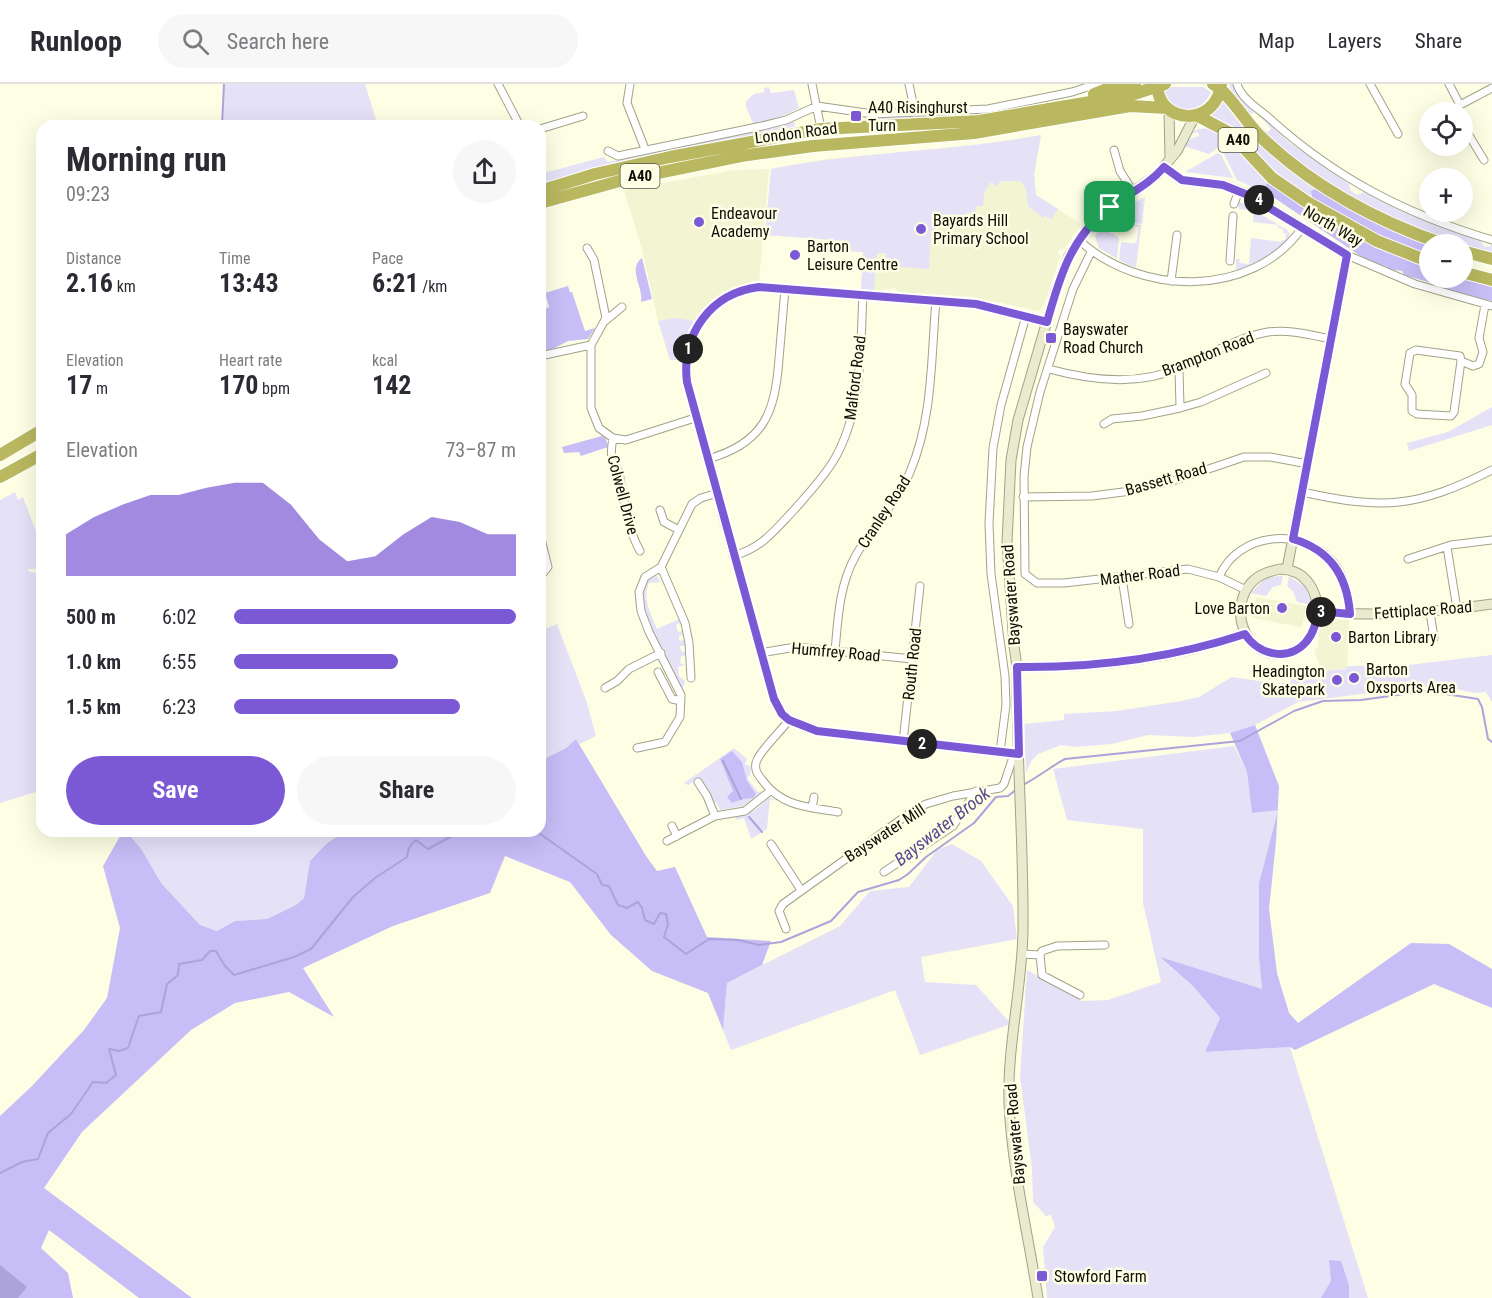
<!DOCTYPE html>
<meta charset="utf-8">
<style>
body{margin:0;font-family:"Roboto Condensed",sans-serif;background:#f7f7f7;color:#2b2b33;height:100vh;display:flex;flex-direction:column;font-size:22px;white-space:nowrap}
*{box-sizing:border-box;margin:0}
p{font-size:20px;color:#7c7c81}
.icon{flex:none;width:33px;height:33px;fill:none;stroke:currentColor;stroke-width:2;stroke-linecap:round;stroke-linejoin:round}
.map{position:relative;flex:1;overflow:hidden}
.side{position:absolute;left:36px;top:36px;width:510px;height:717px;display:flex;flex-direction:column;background:#fff;border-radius:18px;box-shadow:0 6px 24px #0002}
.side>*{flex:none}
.fabs{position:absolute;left:1419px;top:18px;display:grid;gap:12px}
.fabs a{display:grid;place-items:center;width:54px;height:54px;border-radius:50%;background:#fff;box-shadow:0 6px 24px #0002;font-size:30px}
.pin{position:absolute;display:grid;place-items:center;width:51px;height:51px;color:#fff;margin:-26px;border-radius:12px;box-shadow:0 3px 9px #0006}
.km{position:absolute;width:30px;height:30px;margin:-15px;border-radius:50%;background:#222;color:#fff;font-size:16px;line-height:30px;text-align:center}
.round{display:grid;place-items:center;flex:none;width:63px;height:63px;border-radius:32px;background:#f7f7f7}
.headline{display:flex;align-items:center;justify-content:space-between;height:102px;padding:0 30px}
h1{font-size:33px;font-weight:700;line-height:45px}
.stats{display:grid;grid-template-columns:repeat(3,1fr);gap:9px;height:102px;padding:6px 30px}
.stats div{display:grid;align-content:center}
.stats b{font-size:26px;font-weight:700}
.stats small{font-size:16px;font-weight:400}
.stats p{font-size:16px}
.chart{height:168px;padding:12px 30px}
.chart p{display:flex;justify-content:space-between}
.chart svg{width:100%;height:108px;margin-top:6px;fill:#7b59d4;opacity:.7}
.button{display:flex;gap:12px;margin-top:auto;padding:12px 30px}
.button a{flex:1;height:69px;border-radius:36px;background:#7b59d4;color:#fff;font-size:24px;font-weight:700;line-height:69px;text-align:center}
.button a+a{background:#f7f7f7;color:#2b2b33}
ul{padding:0 30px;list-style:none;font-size:20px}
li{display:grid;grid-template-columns:96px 72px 1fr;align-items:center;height:45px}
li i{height:15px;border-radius:8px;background:#7b59d4}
header{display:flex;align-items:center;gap:36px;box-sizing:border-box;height:84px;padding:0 30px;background:#fff;border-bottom:2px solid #e1e1e2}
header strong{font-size:28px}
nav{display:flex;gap:33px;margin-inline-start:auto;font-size:21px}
.search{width:420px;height:54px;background:#f7f7f7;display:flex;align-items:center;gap:15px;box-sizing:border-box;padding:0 21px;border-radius:33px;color:#7c7c81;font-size:22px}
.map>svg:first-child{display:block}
.built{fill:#f3f4d2}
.green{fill:#e5e2f8}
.forest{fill:#c7bdf7}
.water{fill:#ada3dc}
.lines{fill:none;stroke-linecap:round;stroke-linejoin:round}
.stream{stroke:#ada3dc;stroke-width:2}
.street-casing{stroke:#a2a28a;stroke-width:9}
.secondary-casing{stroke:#a2a28a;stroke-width:11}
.highway-casing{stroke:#fff;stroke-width:14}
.street{stroke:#fff;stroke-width:7}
.secondary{stroke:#eaeacf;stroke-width:9}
.highway{stroke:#b9b860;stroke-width:12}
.route-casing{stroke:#fff;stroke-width:12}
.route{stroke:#7b59d4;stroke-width:8}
.poi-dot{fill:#7b59d4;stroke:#fdfee4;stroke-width:2}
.labels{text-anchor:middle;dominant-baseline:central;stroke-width:5;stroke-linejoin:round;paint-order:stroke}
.shield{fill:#fdfee4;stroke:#565649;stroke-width:1.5}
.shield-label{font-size:15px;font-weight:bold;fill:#0e0e06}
.poi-label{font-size:16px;fill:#0e0e06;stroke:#fdfee4;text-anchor:start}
.street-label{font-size:16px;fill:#0e0e06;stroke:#fdfee4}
.water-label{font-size:18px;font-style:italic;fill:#59498f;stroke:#fdfee4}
</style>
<header>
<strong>Runloop</strong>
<div class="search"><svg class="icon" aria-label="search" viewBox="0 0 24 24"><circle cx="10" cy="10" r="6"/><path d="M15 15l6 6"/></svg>Search here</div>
<nav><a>Map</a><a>Layers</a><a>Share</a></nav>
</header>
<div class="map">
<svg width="1492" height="1214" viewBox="0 0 1492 1214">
<rect width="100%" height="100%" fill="#fdfee4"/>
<path class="built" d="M1041,51L1034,90L1036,111L1081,140L1065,164L1059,165L1058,170L1060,172L1044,221L1039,227L974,213L898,208L894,204L883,206L861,205L863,168L845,167L846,157L765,151L771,85L826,75L972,62Z
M769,85L759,198L738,203L721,212L706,223L694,237L676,234L658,237L643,169L624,106L735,86Z
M1256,513L1306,522L1302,543L1252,534Z
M1325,535L1349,536L1347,585L1321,587L1314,565L1318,564L1320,541Z"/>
<path class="green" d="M224,0H365L378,42H222Z
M1229,0H1233L1236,7L1255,26L1250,32L1267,48L1271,45L1257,28L1290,59L1349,100L1351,107L1357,111L1364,108L1401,127L1479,155L1484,162L1489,163L1492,160V170C1464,163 1436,157 1409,144C1357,120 1246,58 1229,0Z
M769,3L771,9L794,6L799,24L777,35L754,41L746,23V17L754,10L764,8V4Z
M1172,3H1203L1211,8C1202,31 1172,31 1164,6Z
M1223,17C1247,55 1287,80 1322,106L1312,112L1313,117L1269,83L1239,49L1210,33Z
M1031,20C1009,33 908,38 879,36C865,35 856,30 844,31L842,28C906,35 968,31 1031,20Z
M794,36L795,44L540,101V90L604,73L608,78L760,47Z
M1209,44L1236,61L1268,98L1261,107L1307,137L1261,107L1237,96L1223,68L1230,59L1228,57L1209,70L1184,62L1187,56L1199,52L1198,48L1190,50L1198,45Z
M1041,51L1034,90L1036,111L1058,125L1051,136L1045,131L1043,134L1028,122L1026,104L1020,97H1001L996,102L991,98L984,109L983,122H976V130L966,128V133C949,133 942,142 929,148L931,150L929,185L885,182L886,169H877L874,206L861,205L863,168L845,167L846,157L765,151L771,85C860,67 951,68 1041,51Z
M1218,69L1221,71L1233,94L1185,88Z
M1145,113L1142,140L1123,138L1125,123Z
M1239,117L1287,146L1290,150C1281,170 1255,180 1236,187V175H1240L1239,179L1249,180L1251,154L1281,158L1282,156H1285L1286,149H1283V145L1278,144V141L1253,138L1254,127L1239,125V121H1237Z
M1123,124L1121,141L1110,144L1109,149L1114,150L1119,154L1117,175L1099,164L1095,152L1102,141Z
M1123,139L1141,141L1136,184L1119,176L1121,158L1137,160L1134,159L1137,157L1139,143L1123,141Z
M676,234L694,237L683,258L680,276H670L658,237Z
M1492,323V341L1409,367L1407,359L1448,348Z
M15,408L18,416L23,413L42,463V485H27L30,488L42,489V506L39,508L42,514V706L0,719V416Z
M655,490L661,498L649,499C642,515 651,530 657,545L679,535L680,539L676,541L678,548L682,547L683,551L679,552V557L684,556L685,562H680L681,567L685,568V572H681L680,579L685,581L678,583L679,592L685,597L683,604L679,601C669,581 628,516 647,495C649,493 652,492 655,490Z
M1283,491L1281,501L1273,503L1266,512L1251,509L1264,495Z
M1289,492L1305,503L1312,521L1297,518L1293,507L1287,502Z
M557,540L587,619L596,652L579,660L576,655L566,664L540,677V547Z
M1492,571V618L1486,608L1475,609L1440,602L1423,603L1415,601L1394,606L1298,618L1255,641L1230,649L1193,653L1148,651L1112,660L1076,663L1061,661L1038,670L1032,676L1026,689L1024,640L1064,636V630L1117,627L1181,617L1199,613L1232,593L1272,599H1290L1293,584L1299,581L1304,594L1321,587L1347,585V582H1400Z
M1234,662L1247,688L1252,728L1278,725L1259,799V874L1262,906L1162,875L1194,903L1220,934L1205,968L1290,963L1368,1214H1047L1043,1163L1055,1143L1051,1131L1046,1132L1033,1118L1032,1085L1020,992L1027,886L1082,917L1108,916L1161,898L1143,819V745L1067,736L1053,685Z
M734,664L747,675L745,680L750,682L751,690L747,694L758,708L762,707L744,722L720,726L716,718L712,720L698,695L688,701L684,699Z
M770,713L776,717L770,715L767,745L751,755L744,734L737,736L735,733L755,726Z
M126,747H346L327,759L310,777L304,814L296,821L267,835L235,837L217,847L200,841L161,799L142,766Z
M952,760L981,777L1013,822L1017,855L921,873L925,898L976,901L1011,940L920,971L895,906L731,966L723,946L727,899L840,842L870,807L909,803L937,766Z"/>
<path class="forest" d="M1268,98L1330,139L1363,156L1429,183L1430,194H1461L1492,201V217L1455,209L1428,198L1404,191L1402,187L1388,185L1386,182L1377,181L1362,173L1270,111L1261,107Z
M1316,105L1378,139L1429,161V173L1390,159L1313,117L1311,107Z
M642,174L652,215L641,218C644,204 627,185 642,174Z
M568,202L570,208H572L585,247L595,244L588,255L568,257L549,267L540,264V227L549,223L545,209Z
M602,352L606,355L608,363L581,372L579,368L564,369L562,363Z
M1255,641L1279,702L1276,758L1269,825L1277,889L1289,929L1298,939L1411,859L1449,860L1492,885V924L1434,900L1295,966L1290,963L1205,968L1220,934L1194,903L1160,873L1262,905L1259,874V799L1278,726L1252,729L1247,688L1230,649Z
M576,655L646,772L657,787L675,783L707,853L771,857L762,881L727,899L723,946L708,909L652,887L611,851L570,798L505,772L490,809L393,842L303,884L334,933L289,908L235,919L191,946L82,1048L44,1104L192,1214H139L49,1146L41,1164L68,1189L73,1214H0V1032L32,1002L84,946L107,914L120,844L103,782L123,747H126L142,766L161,799L200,841L217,847L235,837L267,835L296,821L304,814L310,777L327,759L346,747H540V677L566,664Z
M732,667L742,678L747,697L756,710L753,714L743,715L732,719L727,713L733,707L720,675Z
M1329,1176L1341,1177L1349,1201V1214H1321L1331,1197Z"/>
<path class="water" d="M0,1181L27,1203L18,1214H0Z"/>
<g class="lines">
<path class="stream" d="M222,42L224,0
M723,677L741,715
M1021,702C1037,694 1050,683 1065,675L1240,657L1294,627L1323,617L1361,616L1426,607L1478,615L1482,623L1488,655L1492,658
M749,733L762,748
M477,747H487
M536,747L597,790L602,801L609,802L618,821L627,824L638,818L642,824L645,836L654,840L660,829L666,830L668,840L664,853L686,870L709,855L738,856L759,861L781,858L831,837L858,808L899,796L908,790L926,773L974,739L996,713L1008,712L1017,705
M0,1089L22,1078L38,1075L48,1049L71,1030L93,998L106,999L116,991L109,965L119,967L128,964L139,932L161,928L167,900L178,891L179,880L202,876L210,867H216L225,882L234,891L294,873L311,865L353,813L375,794L407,773C408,765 409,762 416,756L428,765L450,753L451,747"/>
<g class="street-casing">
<path id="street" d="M498,0L520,42
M630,0L627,19L645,65
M812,0L821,45
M909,0L915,29
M1237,0C1241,14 1257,24 1268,33C1335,94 1405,130 1492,156
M1370,0L1398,50
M1449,0L1460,21L1492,4
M1456,28L1460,21
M1462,40L1484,76
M540,45L583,32
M1114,66L1120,87L1134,109
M608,67L618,72L762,42L786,36L817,22L873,30L988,25L1072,8L1097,0
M1234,120L1239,106
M1079,156C1139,212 1252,215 1302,144
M587,164L594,176L606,234L591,261V324L599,344L613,354L626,356L698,333
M1091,168L1073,205L1040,308L1027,363L1024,392L1025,490L1037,499H1064L1188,485L1219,493L1246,506
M1347,171L1415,200L1492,222
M1230,177L1233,132
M1171,197L1177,151
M605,237L622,223
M540,272L591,261
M1461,277L1454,328L1451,332L1417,330L1412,327V311L1405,300L1410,269L1416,266L1460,272L1461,277L1473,282L1479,280L1483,268L1479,254L1485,221
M1049,285C1089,296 1139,302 1179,284C1207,272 1238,253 1268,248C1289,245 1311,251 1331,255
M1179,285L1180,324L1201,318L1266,289
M1104,340L1112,335L1142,332L1180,324
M613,354C608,380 616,374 620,394C625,421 627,443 640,467
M708,375C764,359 775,329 779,275C781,251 783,228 785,205
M1302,408C1384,426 1416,424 1492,386
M1023,413L1092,412L1131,407L1176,396L1244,373H1270L1308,380
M660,426L664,438L679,446
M540,451L548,483L540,493
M1447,463L1457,525
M733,472C763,463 773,448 794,426C808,410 823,394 834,376C863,326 860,266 863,211
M1408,475L1451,461L1492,456
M661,483L685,539L689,559L691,594
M1219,493C1238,448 1302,442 1333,478C1345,492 1349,511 1350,530
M1122,494L1129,540
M1430,528L1434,554
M835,567C838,535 839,502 855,473C871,443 896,420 910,388C933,334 931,274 936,216
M760,569L796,563L912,575
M658,588L672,615L681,617
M605,604L617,597L629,585L661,569
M789,636C781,647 761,666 757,676C753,685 758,691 763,697C782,723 809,723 838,728
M903,658L920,502
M637,664L665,658L680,633L681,611L649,548L641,527L639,508L645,493L661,483L692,420L701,414L718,409
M1000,668L1006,621L1005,592L991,490L989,439L993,364L1001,321L1026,232
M1019,670L817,647C797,643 782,634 774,615L722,431L721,421L687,298C681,250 711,209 759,203L976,220L1047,238
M698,698L707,712L715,732
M812,724L814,713
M672,742L677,752
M667,757L715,732L745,727L770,707
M771,760L801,806
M884,788L953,742L976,707
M786,845L779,827L783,820L910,729L926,720L953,712L1000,704L1004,700L1014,670
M1022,870L1040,871L1042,867L1057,862L1105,861
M1040,871L1042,891L1080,911"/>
</g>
<g class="secondary-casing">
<path id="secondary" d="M1169,25L1170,75
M1164,83L1182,96L1223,101L1249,111L1347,171L1287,485
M1280,485C1332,486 1328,572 1277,570C1244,568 1231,528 1248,503C1256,491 1267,488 1280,485Z
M1318,527C1376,534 1434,528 1492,520
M1017,583C1094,584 1172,575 1245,550
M1038,1214C1028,1149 1012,1085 1009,1020C1007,962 1022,905 1023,847C1024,759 1016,671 1017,583L1014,562L1007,458L1011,376L1018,336L1056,206L1069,172L1086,146L1110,123L1157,91L1177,67L1195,32"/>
</g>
<g class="highway-casing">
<path id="highway" d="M1157,0C1158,42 1217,43 1221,0
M1213,0C1228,7 1247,40 1262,54C1313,103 1377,137 1443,160
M1094,10L1120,0
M1114,10L1135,0
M1196,31L1230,49L1272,94L1307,118L1377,157L1430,178
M540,107L595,90L670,73L821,45L979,37L1131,11L1165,0
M540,119L623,96L741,72L813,62L974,49L1130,22L1167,24
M1462,167L1492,175
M1462,188L1492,196
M0,371L42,346
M0,393L42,370"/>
</g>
<use href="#street" class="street"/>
<use href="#secondary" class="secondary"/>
<use href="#highway" class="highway"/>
</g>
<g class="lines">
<g class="route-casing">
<path id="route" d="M1164,83L1182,96L1223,101L1248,111L1347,171L1293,455C1330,466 1347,491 1350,530L1318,527C1316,538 1314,549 1306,558C1289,578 1258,571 1245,550C1172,574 1094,584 1017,583L1019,670L817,647L789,636L782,630L774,615L687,298C681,250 711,209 759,203L976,220L1047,238C1059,195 1071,153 1108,125C1127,110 1148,102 1164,83Z"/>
</g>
<use href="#route" class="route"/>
</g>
<g class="poi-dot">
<rect x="850" y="26" width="12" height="12" rx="3"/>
<circle cx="699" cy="138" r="6"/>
<circle cx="921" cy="145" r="6"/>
<circle cx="795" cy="171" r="6"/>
<rect x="1045" y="248" width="12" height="12" rx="3"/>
<circle cx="1282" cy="524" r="6"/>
<circle cx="1336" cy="553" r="6"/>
<circle cx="1354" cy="594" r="6"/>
<circle cx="1337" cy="596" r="6"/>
<rect x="1036" y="1186" width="12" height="12" rx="3"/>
</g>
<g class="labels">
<g class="shield">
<rect x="1218.5" y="44" width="39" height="24" rx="4.5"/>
<rect x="620.5" y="80" width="39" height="24" rx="4.5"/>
</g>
<g class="shield-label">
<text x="1238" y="56">A40</text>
<text x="640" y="92">A40</text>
</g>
<g class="poi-label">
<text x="868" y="23">A40 Risinghurst<tspan x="868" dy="18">Turn</tspan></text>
<text x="711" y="129">Endeavour<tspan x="711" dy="18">Academy</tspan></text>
<text x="933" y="136">Bayards Hill<tspan x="933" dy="18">Primary School</tspan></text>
<text x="807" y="162">Barton<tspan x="807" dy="18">Leisure Centre</tspan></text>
<text x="1063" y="245">Bayswater<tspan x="1063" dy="18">Road Church</tspan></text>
<text x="1270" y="524" text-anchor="end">Love Barton</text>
<text x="1348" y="553">Barton Library</text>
<text x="1366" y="585">Barton<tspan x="1366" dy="18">Oxsports Area</tspan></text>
<text x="1325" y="587" text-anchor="end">Headington<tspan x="1325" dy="18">Skatepark</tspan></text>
<text x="1054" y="1192">Stowford Farm</text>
</g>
<g class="street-label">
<text transform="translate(796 49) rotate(-7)">London Road</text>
<text transform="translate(1333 142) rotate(30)">North Way</text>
<text transform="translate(1208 270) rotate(-21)">Brampton Road</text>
<text transform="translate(855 294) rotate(-83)">Malford Road</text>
<text transform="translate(1166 395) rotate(-16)">Bassett Road</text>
<text transform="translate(623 411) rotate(75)">Colwell Drive</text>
<text transform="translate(884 428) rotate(-57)">Cranley Road</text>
<text transform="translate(1140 491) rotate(-7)">Mather Road</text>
<text transform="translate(1011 511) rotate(-94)">Bayswater Road</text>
<text transform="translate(1423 526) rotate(-4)">Fettiplace Road</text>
<text transform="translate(836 568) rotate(5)">Humfrey Road</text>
<text transform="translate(912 580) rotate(-84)">Routh Road</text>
<text transform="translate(885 749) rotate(-33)">Bayswater Mill</text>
<text transform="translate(1015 1050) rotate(-95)">Bayswater Road</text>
</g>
<g class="water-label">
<text transform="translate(942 742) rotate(-38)">Bayswater Brook</text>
</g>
</g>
</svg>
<div class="fabs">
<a><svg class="icon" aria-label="locate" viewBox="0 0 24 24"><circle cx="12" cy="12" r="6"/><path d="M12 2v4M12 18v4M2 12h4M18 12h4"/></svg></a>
<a>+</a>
<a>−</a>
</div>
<div class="pin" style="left:1110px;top:123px;background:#1e9e55"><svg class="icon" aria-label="arrive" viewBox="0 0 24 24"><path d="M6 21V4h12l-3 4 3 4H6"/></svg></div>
<b class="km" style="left:688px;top:265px">1</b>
<b class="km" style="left:922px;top:660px">2</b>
<b class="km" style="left:1321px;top:528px">3</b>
<b class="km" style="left:1259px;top:116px">4</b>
<section class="side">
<div class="headline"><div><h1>Morning run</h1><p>09:23</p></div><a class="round"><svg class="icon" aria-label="share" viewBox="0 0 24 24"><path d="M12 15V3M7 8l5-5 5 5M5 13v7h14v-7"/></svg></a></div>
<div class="stats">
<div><p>Distance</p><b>2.16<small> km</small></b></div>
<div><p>Time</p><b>13:43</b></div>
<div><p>Pace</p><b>6:21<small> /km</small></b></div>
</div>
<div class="stats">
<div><p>Elevation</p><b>17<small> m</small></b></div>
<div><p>Heart rate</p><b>170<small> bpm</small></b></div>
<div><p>kcal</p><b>142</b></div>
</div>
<div class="chart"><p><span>Elevation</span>73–87 m</p>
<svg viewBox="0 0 160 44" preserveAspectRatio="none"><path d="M0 44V27L10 20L20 15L30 11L40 11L50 8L60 6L70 6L80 15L90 29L100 38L110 36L120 27L130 20L140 22L150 27L160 27V44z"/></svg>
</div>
<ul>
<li><b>500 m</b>6:02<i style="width:100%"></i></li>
<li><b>1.0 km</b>6:55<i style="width:58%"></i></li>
<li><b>1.5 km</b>6:23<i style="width:80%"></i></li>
</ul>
<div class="button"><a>Save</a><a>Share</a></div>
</section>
</div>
